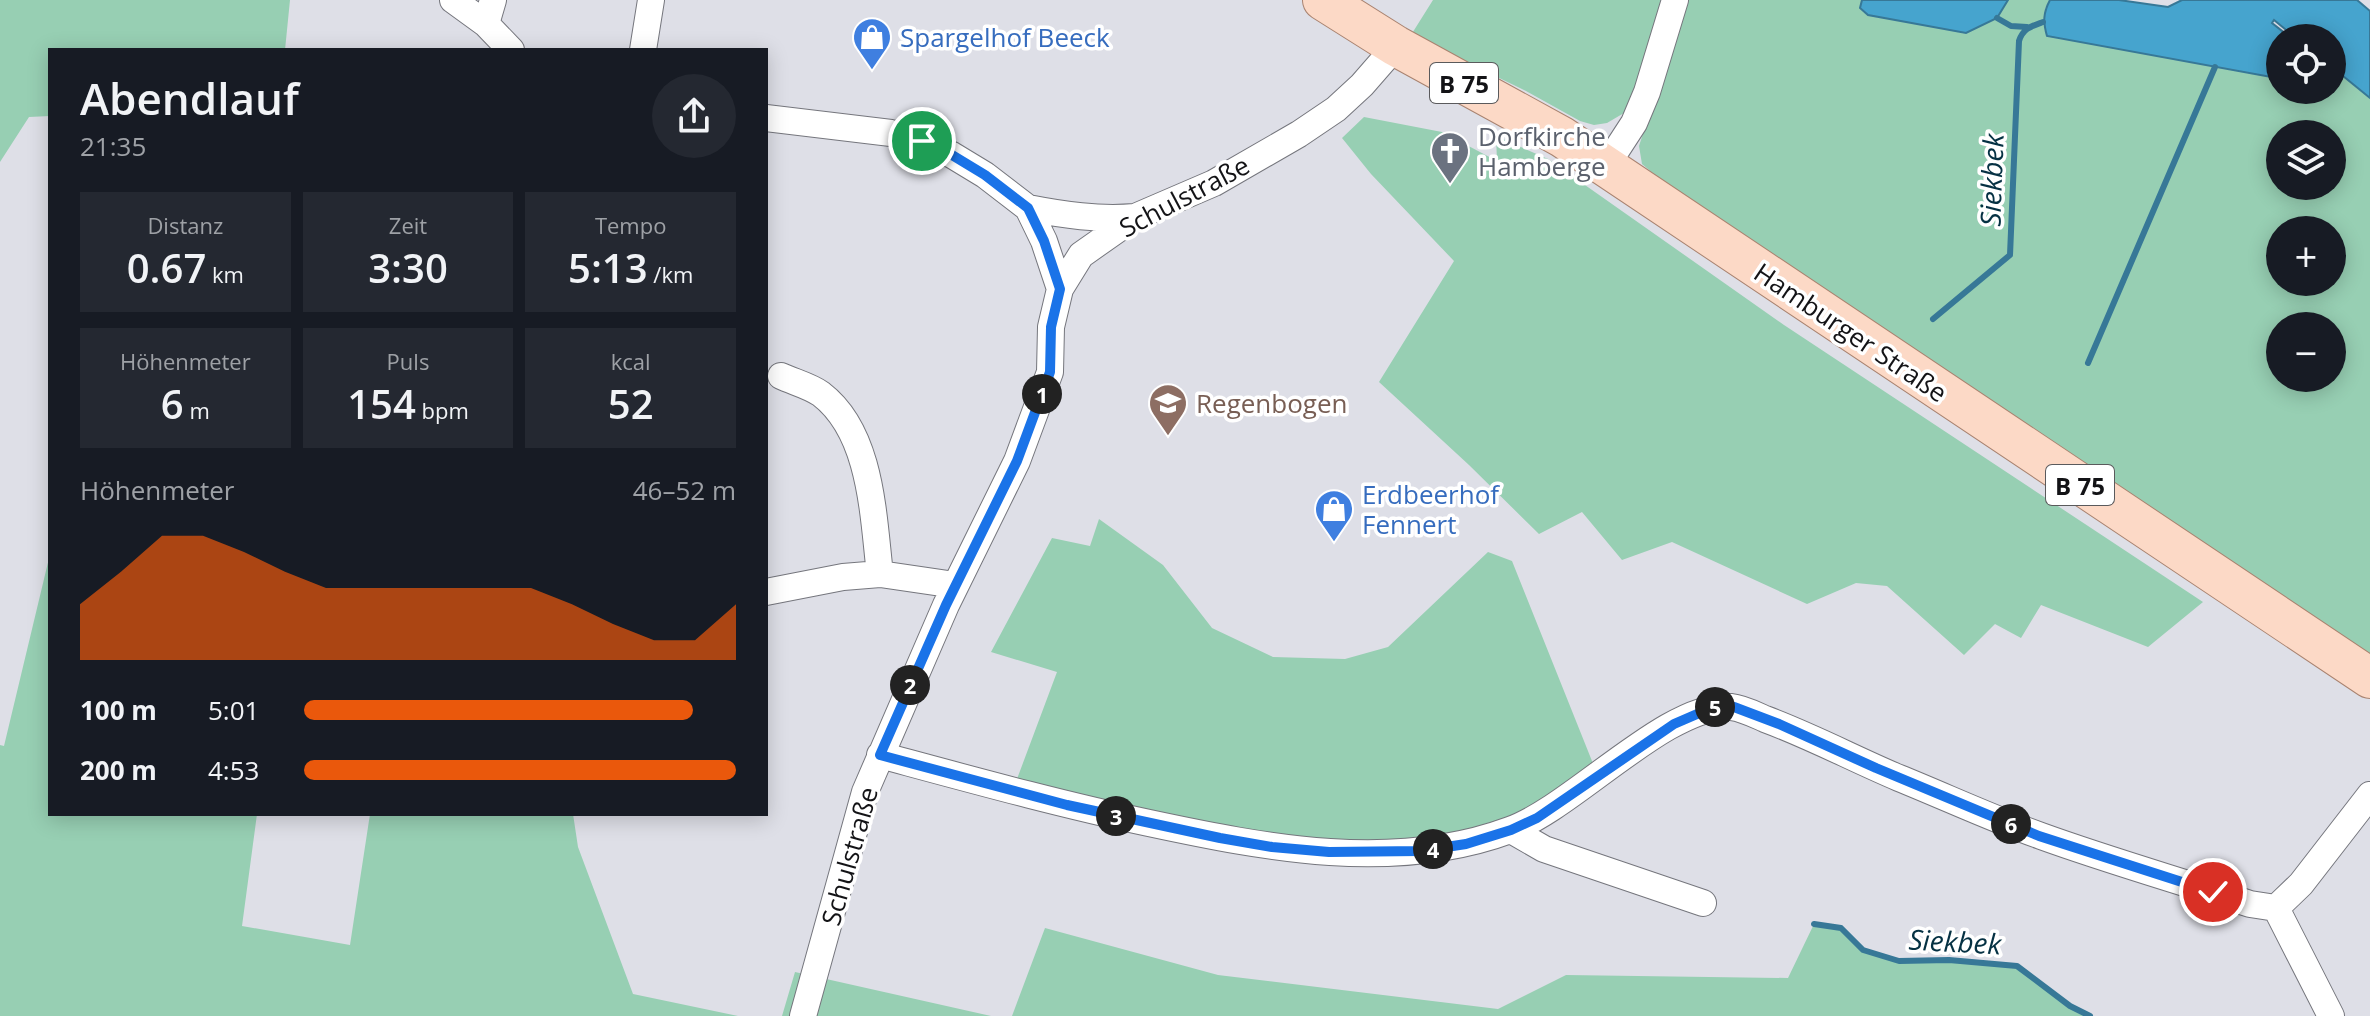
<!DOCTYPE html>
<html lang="de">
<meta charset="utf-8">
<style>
body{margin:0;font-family:"Open Sans",sans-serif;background:#242831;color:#f1f3f6;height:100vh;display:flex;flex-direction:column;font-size:30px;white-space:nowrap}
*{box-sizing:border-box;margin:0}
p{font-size:26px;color:#9ea1a6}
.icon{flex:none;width:44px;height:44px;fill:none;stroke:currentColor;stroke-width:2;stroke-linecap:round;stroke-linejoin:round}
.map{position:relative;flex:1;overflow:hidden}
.details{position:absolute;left:48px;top:48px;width:720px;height:768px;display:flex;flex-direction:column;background:#171b24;border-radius:0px;box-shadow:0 4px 20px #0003}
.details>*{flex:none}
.buttons{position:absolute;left:2266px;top:24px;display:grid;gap:16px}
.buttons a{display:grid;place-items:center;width:80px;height:80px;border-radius:50%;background:#171b24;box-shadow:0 4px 20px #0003;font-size:40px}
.pin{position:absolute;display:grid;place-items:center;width:68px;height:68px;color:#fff;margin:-34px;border:4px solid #fff;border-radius:50%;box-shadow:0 2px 8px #0007}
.km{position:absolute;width:40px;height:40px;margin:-20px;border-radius:50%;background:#222;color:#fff;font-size:22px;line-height:40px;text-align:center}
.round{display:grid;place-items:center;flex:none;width:84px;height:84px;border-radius:42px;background:#242831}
.head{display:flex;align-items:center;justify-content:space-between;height:136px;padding:0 32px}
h1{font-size:44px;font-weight:600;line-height:60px}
.metrics{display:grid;grid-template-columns:repeat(3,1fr);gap:12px;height:136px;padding:8px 32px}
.metrics div{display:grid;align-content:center;border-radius:0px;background:#242831;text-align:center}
.metrics b{font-size:40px;font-weight:600}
.metrics small{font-size:22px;font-weight:400}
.metrics p{font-size:22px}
.chart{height:224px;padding:16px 32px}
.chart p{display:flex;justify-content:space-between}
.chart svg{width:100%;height:144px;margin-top:8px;fill:#ea580c;opacity:.7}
ul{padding:0 32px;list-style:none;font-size:26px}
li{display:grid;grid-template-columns:128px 96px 1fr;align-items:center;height:60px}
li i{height:20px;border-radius:10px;background:#ea580c}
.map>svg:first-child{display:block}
.green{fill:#97cfb3;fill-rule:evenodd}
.water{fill:#46a4ce;stroke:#377897;stroke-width:2}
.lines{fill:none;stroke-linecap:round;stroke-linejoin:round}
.stream{stroke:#377897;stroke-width:6}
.minor-casing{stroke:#75767d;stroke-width:28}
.primary-casing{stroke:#a98370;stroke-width:42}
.minor{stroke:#fff;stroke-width:26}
.primary{stroke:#fcd9c6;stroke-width:40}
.route-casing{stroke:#fff;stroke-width:16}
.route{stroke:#1a73e8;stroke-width:10}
.labels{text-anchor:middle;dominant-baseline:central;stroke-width:7;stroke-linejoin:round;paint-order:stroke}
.shield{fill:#fff;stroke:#5a5a5c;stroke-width:2}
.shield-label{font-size:24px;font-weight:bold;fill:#131316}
.shop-label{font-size:26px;fill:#366cbe;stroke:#fff;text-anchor:start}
.worship-label{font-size:26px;fill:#5b616d;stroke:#fff;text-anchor:start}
.street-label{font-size:26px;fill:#131316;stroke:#fff}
.education-label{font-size:26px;fill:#785e54;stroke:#fff;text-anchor:start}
.water-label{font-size:28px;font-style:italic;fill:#053143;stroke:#fff}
</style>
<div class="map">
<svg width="2370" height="1016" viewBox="0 0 2370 1016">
<rect width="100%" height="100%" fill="#dedfe7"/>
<path class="green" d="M0,0H290L285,50H50V116L29,117L0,162Z
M1433,0H1664L1641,87L1624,113L1607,123L1594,125L1580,121L1526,91L1411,35Z
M1681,0H2050L2045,9L2048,36L2270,77L2280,71V90H2332V67L2370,98V659L1703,216L1642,164L1639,146L1686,2ZM2280,134H2332V186H2280ZM2280,230H2332V282H2280ZM2280,326H2332V378H2280Z
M1364,117L1442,132L1497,161L1496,136L1548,159L1784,325L2203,602L2148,647L2041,605L2021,638L1995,624L1964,655L1887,586L1856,583L1807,604L1672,542L1622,560L1582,512L1539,534L1469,465L1379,382L1454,261L1371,174L1342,138Z
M1099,519L1163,565L1212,628L1273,657L1345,659L1388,647L1488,552L1512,561L1594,766L1517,814L1453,837L1295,844L1017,779L1057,672L991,652L1052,538L1090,546Z
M50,554V814H257L242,926L350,945L370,814H573L578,847L633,994L738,1016H0V745L4,746Z
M1814,924L1841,928L1863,950L1899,961L1949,960L2017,966L2070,1006L2090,1016H1012L1045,928L1218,975L1498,1009L1566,975L1788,978Z
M795,972L991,1016H782Z"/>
<path class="water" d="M1862,0H2008L1997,18L1966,33L1868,15L1860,8Z
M2050,0H2119L2168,7L2182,0H2357L2370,11V98L2332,67V38H2296L2274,20L2272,23L2291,38H2280V71L2271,77L2047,36C2043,22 2043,13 2050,0Z"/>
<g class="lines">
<path class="stream" d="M1997,18L2011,26L2027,27
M1933,319L2010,255L2019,41C2023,28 2032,26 2043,22
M2088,363L2215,67
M1814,924L1841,928L1863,950L1899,961L1949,960L2017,966L2070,1006L2090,1016"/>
<g class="minor-casing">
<path id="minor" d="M453,0L486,24L511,50
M486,24L493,0
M643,50L651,0
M766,118L891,133L922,141L952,155L985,175L1028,208L1044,241L1060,289
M1606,166L1634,123L1647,92L1675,0
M1028,208C1064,215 1098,220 1135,217
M781,376C794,382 810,386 821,394C872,433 873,516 880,574
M766,592L843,577L880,574L955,585
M880,755C969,779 1059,804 1149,823C1266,848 1394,873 1510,830C1574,807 1667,703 1731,707C1742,708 1754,714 1765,719C1811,736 1854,759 1899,778C1946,797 1993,819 2041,836C2110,861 2181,881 2250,904L2276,908L2301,884L2370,795
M1511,830L1544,849L1703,903
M2276,908L2331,1016
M803,1016L865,792L946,605L1017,461L1050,372L1051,327L1060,289L1081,255L1135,217L1214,183L1299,134L1336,109L1362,85L1396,46"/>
</g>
<g class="primary-casing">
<path id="primary" d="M1323,0L1396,46L1562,137L2370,678"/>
</g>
<use href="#minor" class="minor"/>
<use href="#primary" class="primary"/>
</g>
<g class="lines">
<g class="route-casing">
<path id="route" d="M922,141L952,155L985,175L1028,208L1044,241L1060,289L1051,327L1050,372L1017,461L946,605L880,755L1067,805L1220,838L1272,847L1329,852L1420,851L1466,844L1511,830L1537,818L1674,724L1711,708L1734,707L1779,724L1876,768L2039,836L2213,892"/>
</g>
<use href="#route" class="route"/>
</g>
<defs>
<g id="shop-pin" transform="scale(2)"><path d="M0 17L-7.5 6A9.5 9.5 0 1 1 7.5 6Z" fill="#3f7fe0" stroke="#fff"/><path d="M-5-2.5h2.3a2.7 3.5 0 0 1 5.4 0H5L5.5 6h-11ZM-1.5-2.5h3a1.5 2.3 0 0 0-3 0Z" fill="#fff"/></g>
<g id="church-pin" transform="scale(2)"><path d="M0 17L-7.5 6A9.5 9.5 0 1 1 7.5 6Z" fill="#6b7280" stroke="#fff"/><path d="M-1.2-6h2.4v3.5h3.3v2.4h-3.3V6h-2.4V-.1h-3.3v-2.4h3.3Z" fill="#fff"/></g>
<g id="school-pin" transform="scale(2)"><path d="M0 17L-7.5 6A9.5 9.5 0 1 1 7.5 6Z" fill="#8d6e63" stroke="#fff"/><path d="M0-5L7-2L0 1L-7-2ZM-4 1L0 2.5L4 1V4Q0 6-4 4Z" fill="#fff"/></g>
</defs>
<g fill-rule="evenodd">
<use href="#shop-pin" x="872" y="37"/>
<use href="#church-pin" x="1450" y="151"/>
<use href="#school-pin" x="1168" y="403"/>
<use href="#shop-pin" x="1334" y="509"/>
</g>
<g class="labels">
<g class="shield">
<rect x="1430" y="63" width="68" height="40" rx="6"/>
<rect x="2046" y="465" width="68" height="40" rx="6"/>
</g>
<g class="shield-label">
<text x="1464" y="83">B 75</text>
<text x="2080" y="485">B 75</text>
</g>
<g class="shop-label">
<text x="900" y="37">Spargelhof Beeck</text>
<text x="1362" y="494">Erdbeerhof<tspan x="1362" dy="30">Fennert</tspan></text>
</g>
<g class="worship-label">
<text x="1478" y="136">Dorfkirche<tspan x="1478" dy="30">Hamberge</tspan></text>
</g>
<g class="street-label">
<text transform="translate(1184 196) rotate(-28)">Schulstraße</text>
<text transform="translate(1851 332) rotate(34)">Hamburger Straße</text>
<text transform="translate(849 856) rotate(-74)">Schulstraße</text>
</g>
<g class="education-label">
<text x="1196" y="403">Regenbogen</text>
</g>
<g class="water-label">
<text transform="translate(1991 180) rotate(-88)">Siekbek</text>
<text transform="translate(1955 941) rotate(3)">Siekbek</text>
</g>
</g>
</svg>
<div class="buttons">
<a><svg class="icon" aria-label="locate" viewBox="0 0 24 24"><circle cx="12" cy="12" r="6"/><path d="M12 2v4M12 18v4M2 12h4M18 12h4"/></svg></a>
<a><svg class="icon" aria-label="layers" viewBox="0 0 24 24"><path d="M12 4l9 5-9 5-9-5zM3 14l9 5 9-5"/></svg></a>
<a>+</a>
<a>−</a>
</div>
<div class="pin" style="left:922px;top:141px;background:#1e9e55"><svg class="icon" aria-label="arrive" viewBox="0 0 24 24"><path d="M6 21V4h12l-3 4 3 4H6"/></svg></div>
<div class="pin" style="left:2213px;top:892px;background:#d93025"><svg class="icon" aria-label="check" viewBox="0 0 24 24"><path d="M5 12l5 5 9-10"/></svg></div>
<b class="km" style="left:1042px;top:394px">1</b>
<b class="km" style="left:910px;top:685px">2</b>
<b class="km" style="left:1116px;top:816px">3</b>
<b class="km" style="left:1433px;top:849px">4</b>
<b class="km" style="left:1715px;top:707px">5</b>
<b class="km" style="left:2011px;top:824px">6</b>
<section class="details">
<div class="head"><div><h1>Abendlauf</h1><p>21:35</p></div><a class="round"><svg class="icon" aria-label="share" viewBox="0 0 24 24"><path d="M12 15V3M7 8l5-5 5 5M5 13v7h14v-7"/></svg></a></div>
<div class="metrics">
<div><p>Distanz</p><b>0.67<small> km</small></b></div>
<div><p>Zeit</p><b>3:30</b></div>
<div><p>Tempo</p><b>5:13<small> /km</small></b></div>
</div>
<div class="metrics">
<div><p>Höhenmeter</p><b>6<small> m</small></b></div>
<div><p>Puls</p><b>154<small> bpm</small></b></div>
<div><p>kcal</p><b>52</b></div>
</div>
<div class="chart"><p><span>Höhenmeter</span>46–52 m</p>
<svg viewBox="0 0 160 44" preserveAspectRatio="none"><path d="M0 44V27L10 17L20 6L30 6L40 11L50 17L60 22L70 22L80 22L90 22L100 22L110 22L120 27L130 33L140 38L150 38L160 27V44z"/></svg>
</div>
<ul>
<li><b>100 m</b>5:01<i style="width:90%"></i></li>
<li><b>200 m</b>4:53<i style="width:100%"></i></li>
</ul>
</section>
</div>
